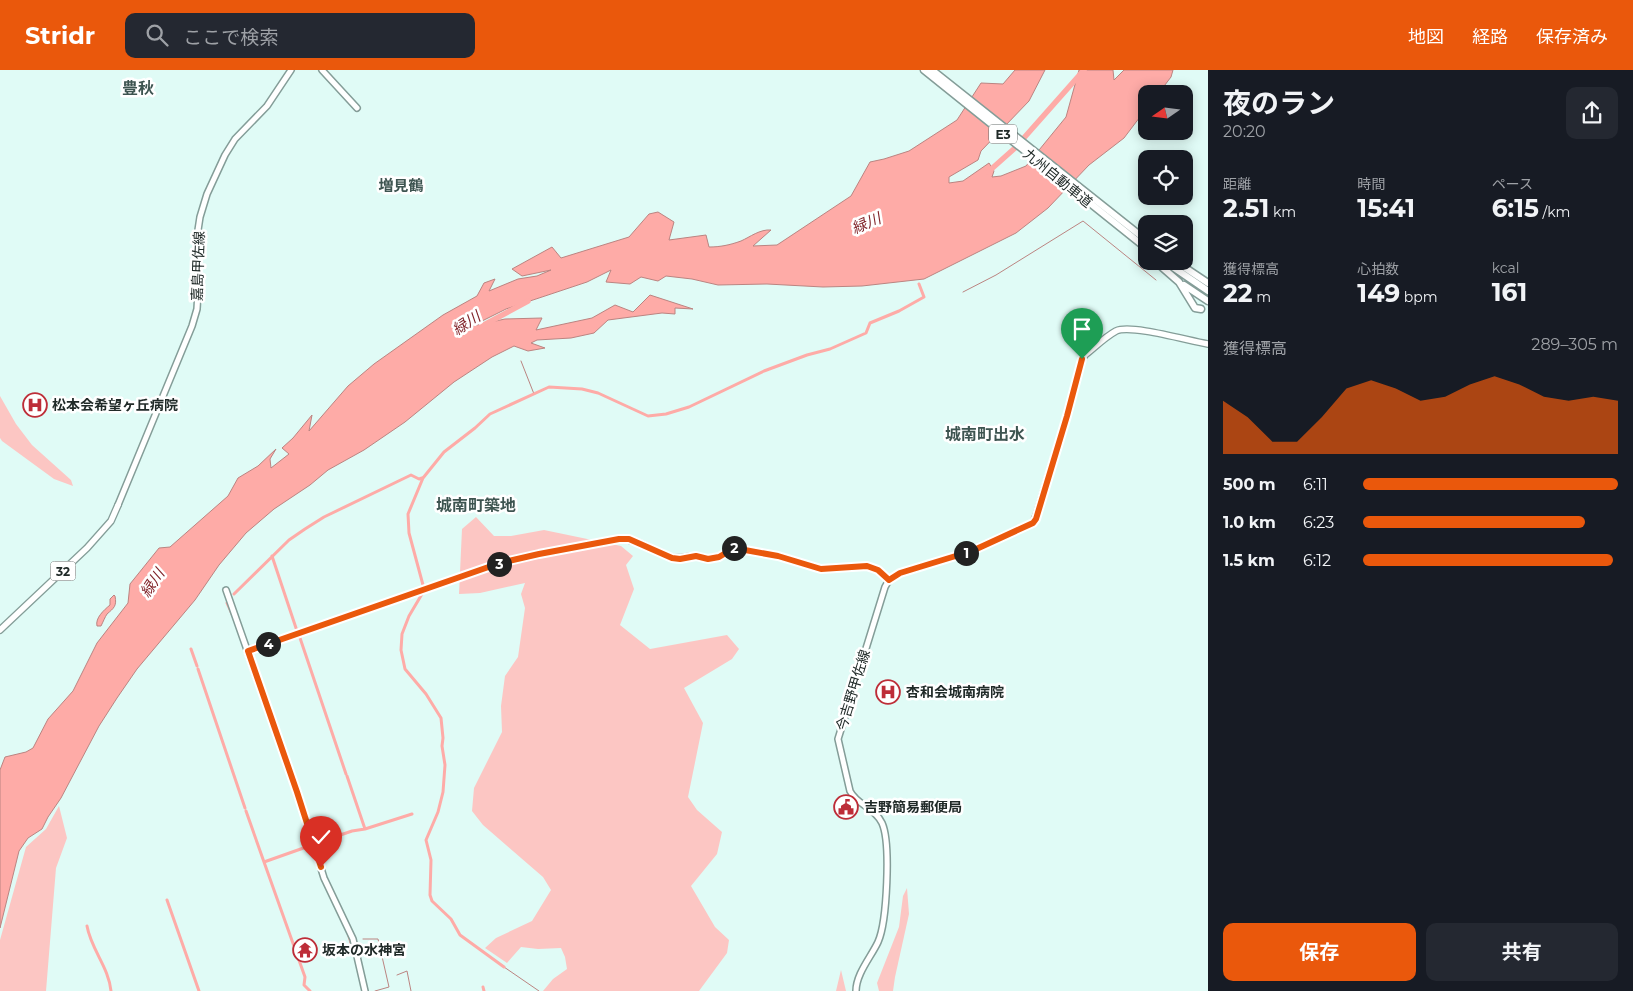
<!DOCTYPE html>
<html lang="ja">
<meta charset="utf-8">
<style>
body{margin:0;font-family:Montserrat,"Noto Sans JP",sans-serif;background:#242831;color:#f1f3f6;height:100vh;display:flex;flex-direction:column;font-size:19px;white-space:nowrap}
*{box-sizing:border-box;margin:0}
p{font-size:16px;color:#9ea1a6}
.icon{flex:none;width:28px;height:28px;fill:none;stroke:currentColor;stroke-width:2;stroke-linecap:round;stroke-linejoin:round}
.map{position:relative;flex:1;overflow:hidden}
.side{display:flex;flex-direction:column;background:#171b24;width:425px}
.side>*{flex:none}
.needle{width:32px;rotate:256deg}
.tools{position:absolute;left:1138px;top:15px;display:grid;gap:10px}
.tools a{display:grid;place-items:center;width:55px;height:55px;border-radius:10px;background:#171b24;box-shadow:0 2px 12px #0003;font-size:25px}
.pin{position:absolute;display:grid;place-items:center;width:42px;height:42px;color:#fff;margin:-51px -21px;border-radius:50% 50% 50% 0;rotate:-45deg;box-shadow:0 0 5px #0007}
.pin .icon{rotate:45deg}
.km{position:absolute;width:25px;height:25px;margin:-12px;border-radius:50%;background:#222;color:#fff;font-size:14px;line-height:25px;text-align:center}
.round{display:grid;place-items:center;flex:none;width:52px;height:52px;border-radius:10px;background:#242831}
.head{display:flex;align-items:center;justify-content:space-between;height:85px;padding:0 15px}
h1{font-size:28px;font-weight:700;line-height:38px}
.stats{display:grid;grid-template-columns:repeat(3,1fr);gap:8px;height:85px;padding:5px 15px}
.stats div{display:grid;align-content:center}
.stats b{font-size:25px;font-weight:700}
.stats small{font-size:14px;font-weight:400}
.stats p{font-size:14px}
.chart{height:140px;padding:10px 15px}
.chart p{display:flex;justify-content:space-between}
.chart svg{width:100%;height:90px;margin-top:5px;fill:#ea580c;opacity:.7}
.primary-button{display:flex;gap:10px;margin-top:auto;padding:10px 15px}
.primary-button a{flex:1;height:58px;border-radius:10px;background:#ea580c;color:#fff;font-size:20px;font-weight:700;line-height:58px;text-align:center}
.primary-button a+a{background:#242831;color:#f1f3f6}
ul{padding:0 15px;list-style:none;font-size:16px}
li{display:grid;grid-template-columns:80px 60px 1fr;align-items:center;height:38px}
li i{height:12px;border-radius:6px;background:#ea580c}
header{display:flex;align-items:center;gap:30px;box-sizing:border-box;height:70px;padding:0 25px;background:#ea580c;color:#fff}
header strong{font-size:24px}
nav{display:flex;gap:28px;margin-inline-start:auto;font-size:18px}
.search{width:350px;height:45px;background:#242831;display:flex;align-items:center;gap:12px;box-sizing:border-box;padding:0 18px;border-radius:10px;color:#9ea1a6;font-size:19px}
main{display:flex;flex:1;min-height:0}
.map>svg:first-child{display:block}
.green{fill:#fcc6c3}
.water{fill:#feaba7;stroke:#bb8481}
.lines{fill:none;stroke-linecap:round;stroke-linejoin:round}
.stream{stroke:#bb8481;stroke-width:1}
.canal{stroke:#feaba7;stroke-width:3}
.river{stroke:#feaba7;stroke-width:5.5}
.secondary-casing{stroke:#849d98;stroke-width:8}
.primary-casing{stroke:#849d98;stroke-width:8}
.highway-casing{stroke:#849d98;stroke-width:9}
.secondary{stroke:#fff;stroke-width:5}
.primary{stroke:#fff;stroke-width:5.5}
.highway{stroke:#fff;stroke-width:6}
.route-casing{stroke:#fff;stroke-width:10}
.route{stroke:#ea580c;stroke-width:6}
.labels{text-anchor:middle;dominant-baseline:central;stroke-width:5;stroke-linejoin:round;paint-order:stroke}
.shield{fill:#fff;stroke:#636a68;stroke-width:1}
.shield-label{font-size:12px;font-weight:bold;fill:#202a28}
.street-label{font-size:14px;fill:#202a28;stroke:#fff}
.poi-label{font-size:14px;font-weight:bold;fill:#202a28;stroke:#fff;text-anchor:start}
.neighbourhood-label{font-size:15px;font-weight:bold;fill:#3d5450;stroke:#fff}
.water-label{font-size:15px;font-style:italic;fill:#7e1f25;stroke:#fff}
.quarter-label{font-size:16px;font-weight:bold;fill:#3d5450;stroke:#fff}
</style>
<header>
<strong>Stridr</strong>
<div class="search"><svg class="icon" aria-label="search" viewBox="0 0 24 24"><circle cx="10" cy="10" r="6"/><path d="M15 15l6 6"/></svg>ここで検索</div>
<nav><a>地図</a><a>経路</a><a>保存済み</a></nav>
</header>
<main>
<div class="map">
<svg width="1208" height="921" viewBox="0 0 1208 921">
<rect width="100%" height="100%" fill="#e0fbf6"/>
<path class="green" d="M0,326L16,354L32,375L71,410L73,416L54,409L2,371L0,368Z
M476,447L494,466H511L544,460L621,476L633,486L626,495L634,519L620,555L650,579L727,565L739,579L732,589L684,618L703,653L688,727L697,740L722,762L717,784L691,816L715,857L729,870L727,883L699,921H543L553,909L567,899L565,887L561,878L538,879L521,877L507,893L485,878L496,868L532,851L551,820L543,807L483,755L472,741L474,718L502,662L501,636L505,606L518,587L525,538L521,524L525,513L480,523L459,524L462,459Z
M59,736L67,768L56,798L46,921H0V870L26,777L46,759Z
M907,818L909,844L895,907L893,921H879L877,913L899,857L903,826Z
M841,900L846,921H836Z"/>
<path class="water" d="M1015,0H1045L1029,31L981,81L978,90L949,107V113L963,111L989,93L994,101L992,107L1001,106L1026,96L1066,47L1079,0H1113L1114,10L1124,0H1173L1171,7L1158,24H1146V39L1124,68L1089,95L1048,138L1016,163L924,209L862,216L823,217L767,214L718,215L692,209L666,206L658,211L641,207L630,214L606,212L611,200L587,212L506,239L472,256L505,249L542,248L536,260L592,248L615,235L633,242L650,225L693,239L675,238V244L662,243L608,250L594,263L571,268L537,270L531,273L545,278L528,281L514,276L492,287L454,312L405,352L364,380L328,400L310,415L274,439L246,463L219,495L195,530L137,599L117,628L99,656L61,728L48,747L42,759L28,768L19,781L0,858V700L5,687L26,682L33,678L48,649L73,621L97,573L128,533L130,514L159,478L170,477L228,426L238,408L258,396L276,379L270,389L271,398L289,384L282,378L293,368L312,345L309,361L348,316L374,294L443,245L477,226L484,213L495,209L489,221L518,209L537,206L551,200L522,206L512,199L552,177L561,188L629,167L649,144L658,142L674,152L669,170L706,165L709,177C720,177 730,175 741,171C750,167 760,159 771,160L753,176L777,175L851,126L870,92L884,89L909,81L957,50L981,13L1003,14Z
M115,526C117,536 114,538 107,544C105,547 103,552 101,556H97C95,548 104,540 110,535V529L114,525Z"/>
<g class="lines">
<path class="stream" d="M963,222L996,205L1083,151L1156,210
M521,291L534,324
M363,869H378L389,917L375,921
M504,897L539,921
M397,905L407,901L411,921"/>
<path class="canal" d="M272,486L297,561
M234,524L289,470L305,459L324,447L411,405L419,409L422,408
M227,533L232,544
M299,565L346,704
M191,579L197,596
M198,599L245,738
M253,603L293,719
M295,726L299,737
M246,741L264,792L312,775
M365,759L412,744
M317,773L352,761L365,759L347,706
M264,792L305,907L304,915L310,921
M167,830L199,921
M87,856C91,879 109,898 111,921
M349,866L354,884
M504,897L460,865L451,849L432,831L430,825L431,790L426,770L438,742L443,722L445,695L442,676L443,668L441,648L426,624L405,599L401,580L402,564L409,546L422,524L423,515L409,463L408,444L423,408L444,382L475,358L490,344L549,317L582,319L598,323L648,346L666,344L689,337L764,301L807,285L830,279L866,263L870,253L899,241L924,227L919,214
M483,917L484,921"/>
<path class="river" d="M988,102L1015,78L1084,0
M482,256L528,231"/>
<g class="secondary-casing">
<path id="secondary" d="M322,0L357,38
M118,435L192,256L197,239L198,222V160L200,147L207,124L225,85L235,69L267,36L291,0
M226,520L297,722L324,808L353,869L365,921
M248,581L501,493L539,484L619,469C639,469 652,481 670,487C680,490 688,485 697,486C701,487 705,489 709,489C718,489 726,483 734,478L779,486L821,499L867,496L878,500L889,510L885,517L838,669L850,721C857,735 875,738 882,753C891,773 887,852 878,872C871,887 856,904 856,921"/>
</g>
<g class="primary-casing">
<path id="primary" d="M889,510L900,503L972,481L1033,453L1037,443L1067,346L1082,289L1085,285C1095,277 1105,267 1116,261C1131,254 1189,271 1208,274
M0,560L87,478L111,451L118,435"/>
</g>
<g class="highway-casing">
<path id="highway" d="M924,0L1146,178
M932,0L1146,170
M1155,191L1179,212L1195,238L1201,239
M1164,191L1208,221
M1175,191L1208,213
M1184,215L1208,231"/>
</g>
<use href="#secondary" class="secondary"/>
<use href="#primary" class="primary"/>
<use href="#highway" class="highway"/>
</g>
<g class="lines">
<g class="route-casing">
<path id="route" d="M321,797L297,722L248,581L500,493L539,484L619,469H629L672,488L680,489L696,486L708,489L719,487L734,478L778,486L821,499L867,496L878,500L889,510L900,503L972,481L1033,453L1036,449L1067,346L1082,289"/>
</g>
<use href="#route" class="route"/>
</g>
<defs>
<g id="hospital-ring" transform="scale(1.25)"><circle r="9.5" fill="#fff" stroke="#bd2d38" stroke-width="1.5"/><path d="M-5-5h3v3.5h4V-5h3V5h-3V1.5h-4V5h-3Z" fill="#bd2d38"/></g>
<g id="civic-ring" transform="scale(1.25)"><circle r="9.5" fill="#fff" stroke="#bd2d38" stroke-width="1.5"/><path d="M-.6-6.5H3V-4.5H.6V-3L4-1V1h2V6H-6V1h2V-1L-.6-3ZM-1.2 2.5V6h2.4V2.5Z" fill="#bd2d38"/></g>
<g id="temple-ring" transform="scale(1.25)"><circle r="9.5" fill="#fff" stroke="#bd2d38" stroke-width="1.5"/><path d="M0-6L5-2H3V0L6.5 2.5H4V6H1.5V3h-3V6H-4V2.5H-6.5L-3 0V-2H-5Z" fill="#bd2d38"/></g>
</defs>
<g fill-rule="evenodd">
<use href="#hospital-ring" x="35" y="335"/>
<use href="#hospital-ring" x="888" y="622"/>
<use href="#civic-ring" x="846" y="737"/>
<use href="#temple-ring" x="305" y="880"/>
</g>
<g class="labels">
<g class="shield">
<rect x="989" y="54.5" width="28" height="19" rx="4"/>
<rect x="50.5" y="491.5" width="25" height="19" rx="4"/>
</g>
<g class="shield-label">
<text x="1003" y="64">E3</text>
<text x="63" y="501">32</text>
</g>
<g class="street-label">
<text transform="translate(1058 108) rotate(39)">九州自動車道</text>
<text transform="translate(198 196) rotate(-88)">嘉島甲佐線</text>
<text transform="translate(853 620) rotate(-73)">今吉野甲佐線</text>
</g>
<g class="poi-label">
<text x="52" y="335">松本会希望ヶ丘病院</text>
<text x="906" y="622">杏和会城南病院</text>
<text x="864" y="737">吉野簡易郵便局</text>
<text x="322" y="880">坂本の水神宮</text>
</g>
<g class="neighbourhood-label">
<text x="401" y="115">増見鶴</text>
</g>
<g class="water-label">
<text transform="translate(866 153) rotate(-23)">緑川</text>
<text transform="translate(466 253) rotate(-33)">緑川</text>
<text transform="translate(152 513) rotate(-56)">緑川</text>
</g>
<g class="quarter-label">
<text x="138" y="18">豊秋</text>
<text x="985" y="364">城南町出水</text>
<text x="476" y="435">城南町築地</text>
</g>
</g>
</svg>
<div class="tools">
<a><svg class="needle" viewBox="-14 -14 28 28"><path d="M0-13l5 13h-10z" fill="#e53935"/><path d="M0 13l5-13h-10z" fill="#9ea1a6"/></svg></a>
<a><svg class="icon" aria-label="locate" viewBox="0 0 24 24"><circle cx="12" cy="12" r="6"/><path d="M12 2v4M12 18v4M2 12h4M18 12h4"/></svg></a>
<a><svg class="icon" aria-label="layers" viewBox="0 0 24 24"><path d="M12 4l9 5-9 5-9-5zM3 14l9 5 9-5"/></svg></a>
</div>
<div class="pin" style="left:1082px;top:289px;background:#1e9e55"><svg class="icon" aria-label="arrive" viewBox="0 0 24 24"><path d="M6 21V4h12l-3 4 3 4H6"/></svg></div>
<div class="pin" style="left:321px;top:797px;background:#d93025"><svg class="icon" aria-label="check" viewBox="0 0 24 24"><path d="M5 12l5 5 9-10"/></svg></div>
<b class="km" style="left:966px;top:483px">1</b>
<b class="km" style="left:734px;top:478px">2</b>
<b class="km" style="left:499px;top:494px">3</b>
<b class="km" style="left:268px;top:574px">4</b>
</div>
<section class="side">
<div class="head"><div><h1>夜のラン</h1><p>20:20</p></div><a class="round"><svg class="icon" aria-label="share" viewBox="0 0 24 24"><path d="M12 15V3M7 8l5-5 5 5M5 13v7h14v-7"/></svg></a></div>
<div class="stats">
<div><p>距離</p><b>2.51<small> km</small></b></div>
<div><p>時間</p><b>15:41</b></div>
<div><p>ペース</p><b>6:15<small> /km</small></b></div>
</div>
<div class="stats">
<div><p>獲得標高</p><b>22<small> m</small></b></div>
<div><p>心拍数</p><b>149<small> bpm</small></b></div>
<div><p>kcal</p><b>161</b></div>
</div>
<div class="chart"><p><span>獲得標高</span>289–305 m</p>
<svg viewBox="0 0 160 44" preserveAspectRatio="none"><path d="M0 44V18L10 26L20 38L30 38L40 26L50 12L60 8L70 12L80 18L90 16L100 10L110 6L120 10L130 16L140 18L150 16L160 18V44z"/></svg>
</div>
<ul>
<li><b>500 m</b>6:11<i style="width:100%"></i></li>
<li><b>1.0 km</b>6:23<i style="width:87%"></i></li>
<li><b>1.5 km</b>6:12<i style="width:98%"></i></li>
</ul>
<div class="primary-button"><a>保存</a><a>共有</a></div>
</section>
</main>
